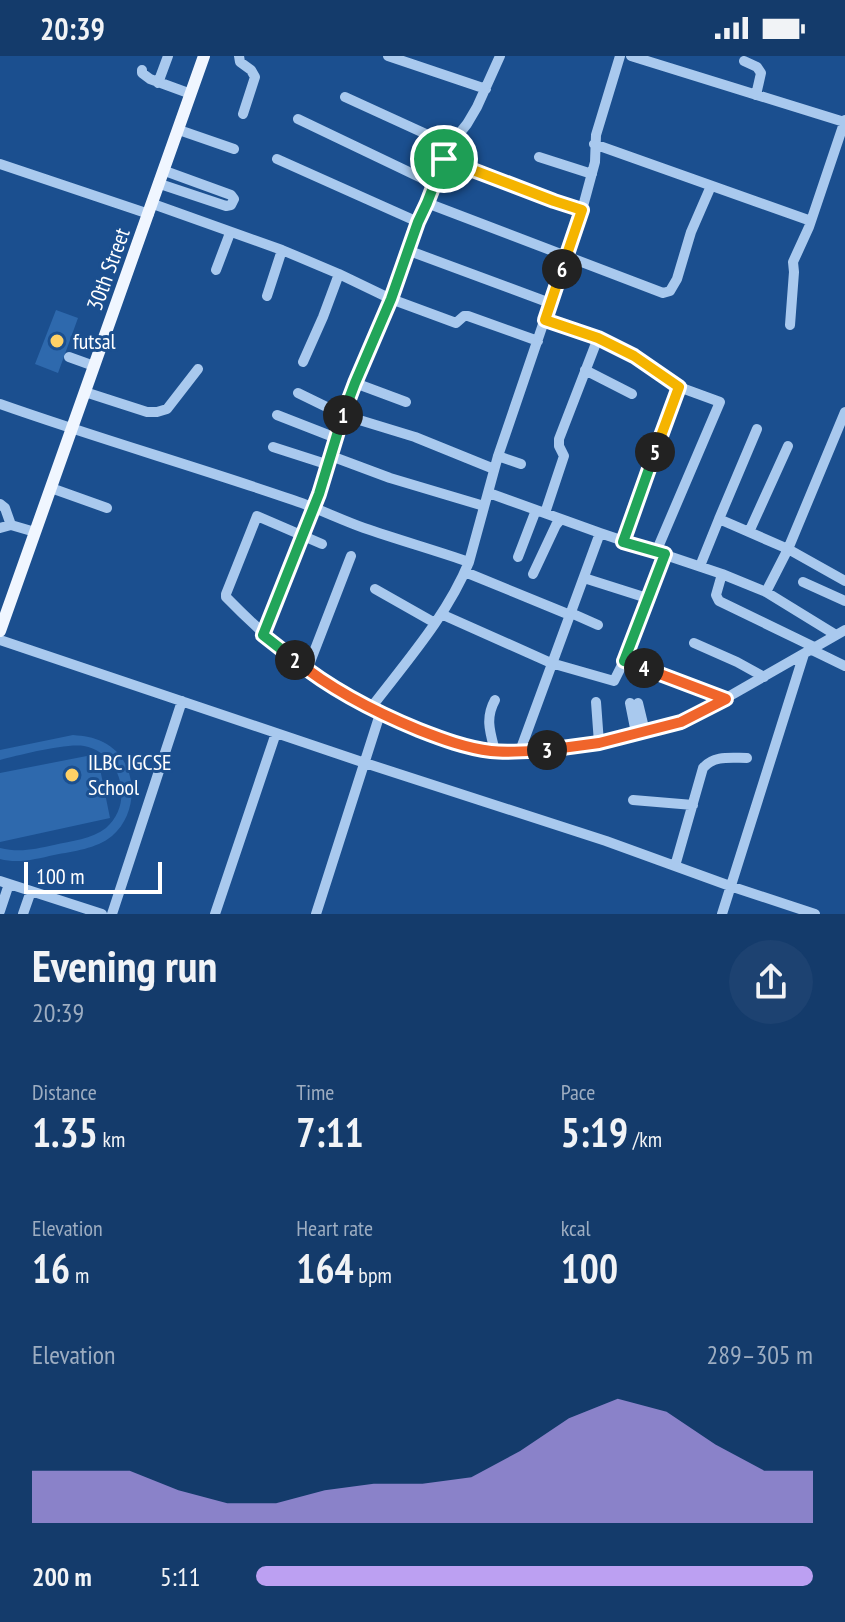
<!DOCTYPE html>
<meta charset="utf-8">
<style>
body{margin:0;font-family:"PT Sans Narrow",sans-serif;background:#1d4271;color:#f1f3f6;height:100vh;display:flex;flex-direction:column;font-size:30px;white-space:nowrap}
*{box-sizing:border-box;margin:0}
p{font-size:26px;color:#9dadc1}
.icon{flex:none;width:44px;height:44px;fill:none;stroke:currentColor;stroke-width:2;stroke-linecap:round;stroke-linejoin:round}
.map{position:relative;height:858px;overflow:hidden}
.side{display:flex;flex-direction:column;background:#143b6b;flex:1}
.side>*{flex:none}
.scale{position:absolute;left:24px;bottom:20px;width:138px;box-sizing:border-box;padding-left:8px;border:4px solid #fff;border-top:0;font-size:22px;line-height:28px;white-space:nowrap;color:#fff;-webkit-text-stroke:6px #1b4f8f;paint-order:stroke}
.pin{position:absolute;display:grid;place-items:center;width:68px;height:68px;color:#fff;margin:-34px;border:4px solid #fff;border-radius:50%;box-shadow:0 2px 8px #0007}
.km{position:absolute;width:40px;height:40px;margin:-20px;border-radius:50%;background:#222;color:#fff;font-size:22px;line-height:40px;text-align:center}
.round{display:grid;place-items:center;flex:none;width:84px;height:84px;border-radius:42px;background:#1d4271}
.headline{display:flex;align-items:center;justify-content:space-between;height:136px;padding:0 32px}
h1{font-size:44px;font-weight:600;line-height:60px}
.metrics{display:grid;grid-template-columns:repeat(3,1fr);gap:12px;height:136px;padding:8px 32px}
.metrics div{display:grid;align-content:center}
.metrics b{font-size:40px;font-weight:600}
.metrics small{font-size:22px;font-weight:400}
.metrics p{font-size:22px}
.chart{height:224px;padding:16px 32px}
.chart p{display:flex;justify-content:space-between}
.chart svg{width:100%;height:144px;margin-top:8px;fill:#bca0f2;opacity:.7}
ul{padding:0 32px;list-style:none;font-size:26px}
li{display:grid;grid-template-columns:128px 96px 1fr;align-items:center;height:60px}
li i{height:20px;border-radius:10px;background:#bca0f2}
.status{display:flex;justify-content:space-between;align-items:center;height:56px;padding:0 40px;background:#143b6b;direction:ltr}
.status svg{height:22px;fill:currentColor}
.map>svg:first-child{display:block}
.park{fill:#2e69ad}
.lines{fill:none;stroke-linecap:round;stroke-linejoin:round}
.minor{stroke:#a9c9ee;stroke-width:10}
.major{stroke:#f0f6ff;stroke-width:12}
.split-1-casing{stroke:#fff;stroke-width:16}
.split-2-casing{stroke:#fff;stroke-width:16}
.split-3-casing{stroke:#fff;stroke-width:16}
.split-4-casing{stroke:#fff;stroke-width:16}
.split-5-casing{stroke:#fff;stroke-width:16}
.split-6-casing{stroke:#fff;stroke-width:16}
.split-7-casing{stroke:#fff;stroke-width:16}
.split-1{stroke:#22a559;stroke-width:10}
.split-2{stroke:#22a559;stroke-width:10}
.split-3{stroke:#f0652b;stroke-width:10}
.split-4{stroke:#f0652b;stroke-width:10}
.split-5{stroke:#22a559;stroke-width:10}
.split-6{stroke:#f5b400;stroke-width:10}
.split-7{stroke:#f5b400;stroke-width:10}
.poi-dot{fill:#ffd166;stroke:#1b4f8f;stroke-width:3}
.labels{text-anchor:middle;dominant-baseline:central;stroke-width:6;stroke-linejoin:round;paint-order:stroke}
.street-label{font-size:22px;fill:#fff;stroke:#1b4f8f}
.poi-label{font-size:22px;fill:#fff;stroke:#1b4f8f;text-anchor:start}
</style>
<div class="status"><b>20:39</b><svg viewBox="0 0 49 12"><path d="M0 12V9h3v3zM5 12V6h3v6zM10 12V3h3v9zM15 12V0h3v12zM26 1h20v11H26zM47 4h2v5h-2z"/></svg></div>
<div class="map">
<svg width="845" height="858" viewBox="0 0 845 858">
<rect width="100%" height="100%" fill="#1b4f8f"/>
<path class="park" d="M56,254L78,262L58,317L35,308Z
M73,679C84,680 93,681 103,686C138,703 141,755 112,780C96,793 74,795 54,799C36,803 18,808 0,803V792C20,797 35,793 54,789C71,785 92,783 106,772C135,747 121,697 84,690C66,687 19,699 0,704V694Z
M97,698L110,762L0,786V717Z"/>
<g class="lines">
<path class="minor" d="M239,0L240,6L251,14L255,21L243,58
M388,0L486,33
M631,0L844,66
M744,5L757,11L761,17L756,39
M142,14V17L150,23L191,38
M158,27L168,0
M345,41L450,89
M298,63L434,128
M179,74L234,93
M594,88L811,165
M539,101L592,118
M277,103L418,166
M444,103L554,145L582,154
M0,108L149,158
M160,128L226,150L231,149L234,143L231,139L165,115
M427,147L663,237L670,235L677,223L691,176L711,130
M153,148L282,194L339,218L391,243L456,267L464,260H468L538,285
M407,194L550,247
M216,214L230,177
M267,240L282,194
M545,264L598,282L634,300L679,331L720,346L656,496
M790,269L794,216L793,206L809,171L845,64
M69,301L94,310
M303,306L323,261L339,218
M585,314L632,338
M355,327L406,346
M85,336L147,356H157L167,353L198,313
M298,337L343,359L415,381L494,413
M0,348C96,382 194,410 290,443C315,451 339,463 364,472C399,484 434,494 469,506
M277,359L336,382
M757,373L719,463L788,493L845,525
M273,391L329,409
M331,400L390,422L484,450
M498,400L521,408
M51,432L107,452
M489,437L600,477L722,518L766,536L836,579
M0,448L5,452L11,469
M545,457L564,400L559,390V383L598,282
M0,472L11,469L35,476
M749,476L788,390
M623,486L679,331
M322,488L257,460L226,538V541C271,587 314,623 370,653C386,662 404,668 421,675C444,684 467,693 491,695C536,699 581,691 624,680C650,674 676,668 700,657L845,574
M518,501L536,454
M700,510L719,463
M465,516L570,559
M533,518L556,469L561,463
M722,518L716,539L719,545L814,591
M584,522L647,542
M803,526L845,545
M375,533L435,567
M766,536L788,493L845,356
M571,557L598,569
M441,558L551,607L614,625L624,605L665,498
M263,579L319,438L355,327L391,243L418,166L427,147L450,89L467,68L477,51L500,0
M0,584L365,707L606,785L730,830L815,858
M694,587L737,606L764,621
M810,593L845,610
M624,605L726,643
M307,614L351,500
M495,644C485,662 490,676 495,695
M596,646L599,687
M630,647L636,677
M638,647L645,676
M370,653C405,607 447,560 469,506L498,400L582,154L595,106L596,79L620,0
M520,695L600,477
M633,744L693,749
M675,810L703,712C714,699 731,702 747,702
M0,825L102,858
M0,855L9,828
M23,858L31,835
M112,858L182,645
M215,858L276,677
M316,858L380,658
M722,858L804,598"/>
<path class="major" d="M0,575L204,0"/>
</g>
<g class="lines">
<g class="split-1-casing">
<path id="split-1" d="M343,359L355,327L391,243L418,166L427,147L444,103"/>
</g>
<g class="split-2-casing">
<path id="split-2" d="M295,604L263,579L319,438L343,359"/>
</g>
<g class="split-3-casing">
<path id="split-3" d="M295,604C332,634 375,656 419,674C442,683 466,692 491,695C509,697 529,695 547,694"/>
</g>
<g class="split-4-casing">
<path id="split-4" d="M547,694L599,687L681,666L726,643L644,612"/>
</g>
<g class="split-5-casing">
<path id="split-5" d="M644,612L624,605L665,498L623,486L655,396"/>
</g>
<g class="split-6-casing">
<path id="split-6" d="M562,213L545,264L598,282L634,300L679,331L655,396"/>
</g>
<g class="split-7-casing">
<path id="split-7" d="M444,103L554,145L582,154L562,213"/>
</g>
<use href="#split-1" class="split-1"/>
<use href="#split-2" class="split-2"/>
<use href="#split-3" class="split-3"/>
<use href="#split-4" class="split-4"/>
<use href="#split-5" class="split-5"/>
<use href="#split-6" class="split-6"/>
<use href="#split-7" class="split-7"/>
</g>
<g class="poi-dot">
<circle cx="57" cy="285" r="8"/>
<circle cx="72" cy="719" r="8"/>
</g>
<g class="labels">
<g class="street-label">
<text transform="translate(108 213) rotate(-70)">30th Street</text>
</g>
<g class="poi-label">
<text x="73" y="285">futsal</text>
<text x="88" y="706">ILBC IGCSE<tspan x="88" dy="25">School</tspan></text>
</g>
</g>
</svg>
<div class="scale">100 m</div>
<div class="pin" style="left:444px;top:103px;background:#1e9e55"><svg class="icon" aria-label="arrive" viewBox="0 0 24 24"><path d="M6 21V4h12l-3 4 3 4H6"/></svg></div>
<b class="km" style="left:343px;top:359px">1</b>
<b class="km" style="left:295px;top:604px">2</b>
<b class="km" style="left:547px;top:694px">3</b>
<b class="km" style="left:644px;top:612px">4</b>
<b class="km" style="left:655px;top:396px">5</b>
<b class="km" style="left:562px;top:213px">6</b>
</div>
<section class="side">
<div class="headline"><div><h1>Evening run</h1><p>20:39</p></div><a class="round"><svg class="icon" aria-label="share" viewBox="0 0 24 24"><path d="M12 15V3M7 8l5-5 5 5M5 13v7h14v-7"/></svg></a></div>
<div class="metrics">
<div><p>Distance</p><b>1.35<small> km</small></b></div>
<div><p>Time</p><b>7:11</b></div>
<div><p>Pace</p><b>5:19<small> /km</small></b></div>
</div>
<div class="metrics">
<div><p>Elevation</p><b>16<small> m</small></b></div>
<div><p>Heart rate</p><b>164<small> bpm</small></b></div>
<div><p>kcal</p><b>100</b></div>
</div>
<div class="chart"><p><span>Elevation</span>289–305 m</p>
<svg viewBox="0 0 160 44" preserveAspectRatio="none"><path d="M0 44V28L10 28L20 28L30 34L40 38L50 38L60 34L70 32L80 32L90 30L100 22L110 12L120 6L130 10L140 20L150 28L160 28V44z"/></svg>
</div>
<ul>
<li><b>200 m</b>5:11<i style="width:100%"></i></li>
</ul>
</section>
